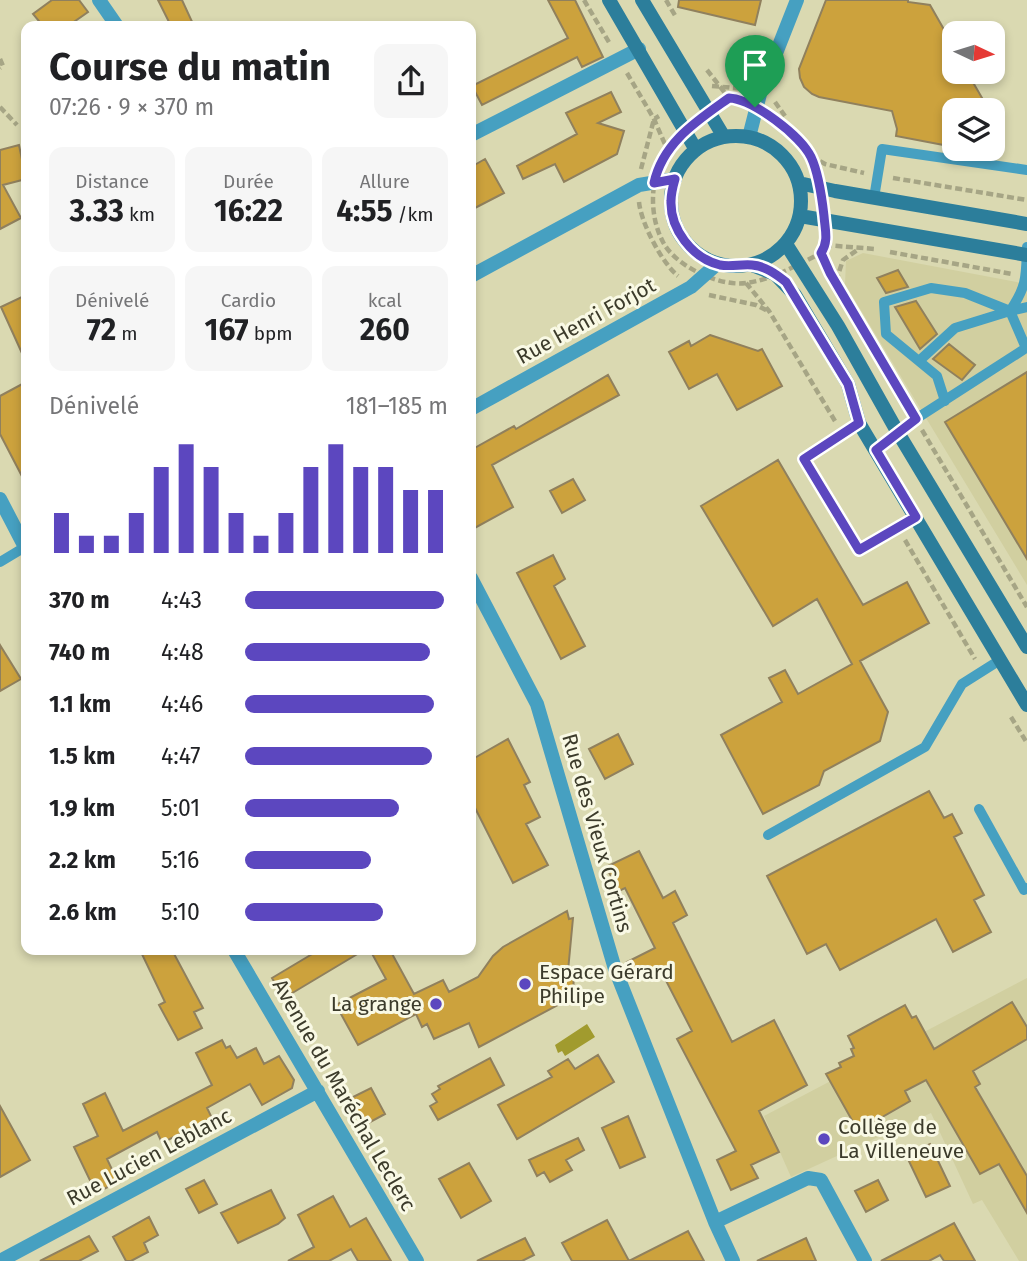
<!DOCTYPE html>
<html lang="fr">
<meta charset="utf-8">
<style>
body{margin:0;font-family:"Fira Sans",sans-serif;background:#f6f6f6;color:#202124;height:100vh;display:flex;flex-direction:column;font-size:26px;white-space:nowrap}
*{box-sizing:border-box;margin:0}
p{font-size:23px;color:#757577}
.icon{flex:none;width:38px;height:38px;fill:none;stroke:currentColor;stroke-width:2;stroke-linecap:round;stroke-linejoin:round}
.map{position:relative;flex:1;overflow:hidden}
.details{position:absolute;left:21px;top:21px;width:455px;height:934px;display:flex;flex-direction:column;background:#fff;border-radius:14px;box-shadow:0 4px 10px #0003}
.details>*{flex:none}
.needle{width:46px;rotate:94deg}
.fabs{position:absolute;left:942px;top:21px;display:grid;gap:14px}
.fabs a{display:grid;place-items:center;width:63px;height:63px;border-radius:14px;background:#fff;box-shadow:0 4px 10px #0003;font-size:35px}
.pin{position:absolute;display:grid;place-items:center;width:60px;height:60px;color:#fff;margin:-72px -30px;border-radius:50% 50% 50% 0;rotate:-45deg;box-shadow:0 0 7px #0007}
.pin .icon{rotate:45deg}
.round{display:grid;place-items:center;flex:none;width:74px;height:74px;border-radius:14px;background:#f6f6f6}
.summary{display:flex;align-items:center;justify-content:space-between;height:119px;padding:0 28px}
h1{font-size:38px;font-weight:700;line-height:52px}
.metrics{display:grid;grid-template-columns:repeat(3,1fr);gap:10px;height:119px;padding:7px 28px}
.metrics div{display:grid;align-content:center;border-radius:14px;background:#f6f6f6;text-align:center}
.metrics b{font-size:30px;font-weight:700}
.metrics small{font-size:19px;font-weight:400}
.metrics p{font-size:19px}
.chart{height:196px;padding:14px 28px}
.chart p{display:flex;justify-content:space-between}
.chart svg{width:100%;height:126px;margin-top:7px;stroke:#5c47bf;stroke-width:6}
ul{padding:0 28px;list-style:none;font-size:23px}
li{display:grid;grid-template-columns:112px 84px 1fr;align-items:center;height:52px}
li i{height:18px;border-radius:9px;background:#5c47bf}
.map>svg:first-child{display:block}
.built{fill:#d1cfa0}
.water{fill:#a19b2e}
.building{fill:#cca23d;stroke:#90805d;stroke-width:2}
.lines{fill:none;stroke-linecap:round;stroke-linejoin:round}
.path{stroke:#a6a585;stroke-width:4.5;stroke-dasharray:7 3.5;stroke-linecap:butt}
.lane{stroke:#46a0c1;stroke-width:10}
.street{stroke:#46a0c1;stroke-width:14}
.secondary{stroke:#2c7e9b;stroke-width:14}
.route-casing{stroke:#fff;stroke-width:14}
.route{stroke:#5c47bf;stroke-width:9}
.poi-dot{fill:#5c47bf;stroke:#f9f9e5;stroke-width:2.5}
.labels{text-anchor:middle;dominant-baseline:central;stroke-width:6;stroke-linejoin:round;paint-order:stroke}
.street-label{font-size:21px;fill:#3c3b2b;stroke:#f9f9e5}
.poi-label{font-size:21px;fill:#3c3b2b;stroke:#f9f9e5;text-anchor:start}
</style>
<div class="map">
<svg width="1027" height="1261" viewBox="0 0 1027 1261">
<rect width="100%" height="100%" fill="#dad9b1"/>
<path class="built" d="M863,253L1027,284V585L845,284L846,261Z
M1027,978V1261H1019L982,1200L973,1204L931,1113L791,1177L764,1116Z"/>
<path class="water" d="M587,1024L595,1037L565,1056L562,1051L558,1053L555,1045Z"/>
<path class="building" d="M52,0H79L88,12L68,26H43L33,14Z
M158,0H182L194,26H171Z
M548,0H575L603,57L582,67L577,57L482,105L472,86L568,38Z
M679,0H761L755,25L678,7Z
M826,0H908V2L930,5L954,47V72H967L989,110H954V147L896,136L897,129L892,111L819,97L812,94L804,87L800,78L799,69Z
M611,92L621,112L598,123L624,131L617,154L564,182L555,164L523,179L517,166L577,134L566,113Z
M19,145L26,179L3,185L21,218L0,229V150Z
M485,159L504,193L471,210V167Z
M898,270L908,287L886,293L877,278Z
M26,295V362L1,307Z
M916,301L937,334L920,349L895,307Z
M710,335L758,351L762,349L782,386L737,410L717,374L689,389L669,352L689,341L691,346Z
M949,344L975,365L962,380L933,359Z
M1027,372V559L945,422Z
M608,375L619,395L492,465L513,507L471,530V450L514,426L516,429Z
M26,382V484L0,434V396Z
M778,460L863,605L907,582L929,623L860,661L888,712L880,741L824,771L819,785L763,814L721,735L782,702L769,678L785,670L798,694L852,664L817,599L773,626L701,506Z
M573,479L585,500L562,513L550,491Z
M553,555L565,579L554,586L585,646L561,659L517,573Z
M0,645L21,679L0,691Z
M618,734L633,764L605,779L589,749Z
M508,739L530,782L524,785L540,817L526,824L548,865L513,883L471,800V760Z
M929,791L944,818L952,814L962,833L954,837L984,895L974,900L991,932L953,952L936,919L840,970L826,944L807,954L767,876Z
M639,851L663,898L675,891L687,915L673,923L732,1042L774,1020L807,1085L759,1111L779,1152L751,1165L758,1178L731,1190L717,1160L736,1151L677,1039L692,1031L659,967L635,979L627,962L655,948L625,888L619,891L606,867Z
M567,911L569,919L573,918L568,971H574L573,997L479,1047L469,1023L434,1039L427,1024L422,1027L416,1014L358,1045L336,1005L386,979L370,950H390L414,994L443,980L449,992L478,977L493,956L503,947Z
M140,950H172L203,1008L194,1012L202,1028L178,1040L159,1005L165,1002Z
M319,950H364L284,998L272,978Z
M1012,1002L1027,1027V1039L973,1071L980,1084L975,1087L1027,1176V1213L999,1164L980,1174L926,1080L905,1091L910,1101L858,1131L826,1074L841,1067L839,1063L854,1056L851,1049L854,1048L848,1036L905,1005L912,1018L916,1016L934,1049Z
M222,1040L226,1048L230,1046L237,1058L256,1048L264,1064L279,1056L294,1080L292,1088L262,1105L250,1084L207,1108L212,1118L162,1143L157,1132L107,1159L118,1182L96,1193L74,1147L98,1136L83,1104L105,1093L123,1131L212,1085L196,1053Z
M598,1055L614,1082L517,1139L498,1105L552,1077L548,1071L568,1059L575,1069Z
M490,1058L504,1085L438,1120L430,1106L437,1102L432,1094L440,1089L438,1086Z
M371,1088L385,1114L363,1126L349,1099Z
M0,1106L30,1160L0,1177Z
M628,1116L645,1157L620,1168L602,1128Z
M578,1138L584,1150L566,1160L572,1170L550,1182L544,1172L537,1176L529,1160Z
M930,1144L950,1186L926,1197L906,1155Z
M469,1163L491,1201L461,1218L439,1179Z
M204,1180L217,1204L199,1213L186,1189Z
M878,1180L888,1200L866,1212L855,1191Z
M271,1190L285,1218L278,1224L238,1243L221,1213Z
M333,1196L350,1227L366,1218L391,1261H358L351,1249L329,1261H288L314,1247L298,1215Z
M149,1217L158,1235L144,1243L148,1252L131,1261H126L113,1237Z
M607,1220L629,1261L688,1231L704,1261H572L562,1243Z
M954,1223L975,1261H944L940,1255L929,1261H881Z
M89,1236L98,1251L79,1261H40Z
M525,1238L534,1255L522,1261H477Z
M806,1238L816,1261H757Z"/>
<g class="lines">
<path class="path" d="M584,0L610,44
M666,0L676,17
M0,59L3,66L0,68
M707,70L729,98
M627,73L654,119L667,149
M712,86L745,89
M729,98C753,99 801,136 811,157C819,174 822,198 824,216C825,229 829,241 821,253C799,264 772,280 746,283C720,287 675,266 663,242C649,216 650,180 664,154C675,134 710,112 729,98Z
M775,102L785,116
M0,107L17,125
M811,156L825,164L864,173
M641,169L654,119L659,116
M893,178L1027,200
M639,202C641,223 662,263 678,276
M825,245L875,249
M890,252L1012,274
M821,253L830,273L852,311
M836,281L843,260L860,248
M746,283L769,311L835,421
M709,295L756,305L768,311
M862,328L909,408
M922,430L1027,607
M905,540L975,659
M1011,717L1027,743"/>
<path class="lane" d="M874,198L882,149L1027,170
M1010,311C1027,286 1026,277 1027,247
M945,401L937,376L886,334L884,302L931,288L965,293L1010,311L1027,307
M859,423L804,459L859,550L916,517
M876,450L897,431L1026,348L1010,311L955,328L919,361
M0,562L25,547
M979,809L1024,890L1027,888
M768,835L925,747L962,684L1000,660"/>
<path class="street" d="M99,0L117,26
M471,135L639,49
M749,137L760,94L797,0
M471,276L639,185L675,179
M471,409L691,287L717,264
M0,499L26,549
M471,578L537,704L615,969L715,1222L733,1261
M234,950L417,1261
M715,1222L808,1178L821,1180L865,1261
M0,1261L318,1091"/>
<path class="secondary" d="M609,0L696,150
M642,0L724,137
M671 201a65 65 0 1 1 130 0a65 65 0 1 1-130 0Z
M799,183L835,191L1027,224
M800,216L1027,255
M786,244L838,326L897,431L1027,647
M752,265L775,274L795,295L848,384L859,423L1027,705"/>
</g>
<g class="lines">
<g class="route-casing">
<path id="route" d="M729,98C753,99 801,136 811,157C819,174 822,198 824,216C825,230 829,241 821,253L830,273L916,419L876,450L916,517L859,550L804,459L859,423L848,384L786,282C776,274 765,266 752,265C741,264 731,267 720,265C692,258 670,229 671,201C671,194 673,186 675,179L654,183C663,142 697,121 729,98Z"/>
</g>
<use href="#route" class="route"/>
</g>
<g class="poi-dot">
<circle cx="525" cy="984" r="7"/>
<circle cx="436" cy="1004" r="7"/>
<circle cx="824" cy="1139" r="7"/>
</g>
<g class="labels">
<g class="street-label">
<text transform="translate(586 321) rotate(-29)">Rue Henri Forjot</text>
<text transform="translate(597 833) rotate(74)">Rue des Vieux Cortins</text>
<text transform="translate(344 1095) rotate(60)">Avenue du Maréchal Leclerc</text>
<text transform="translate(149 1157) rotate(-28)">Rue Lucien Leblanc</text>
</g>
<g class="poi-label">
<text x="539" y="972">Espace Gérard<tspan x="539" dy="24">Philipe</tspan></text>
<text x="422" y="1004" text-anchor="end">La grange</text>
<text x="838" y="1127">Collège de<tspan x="838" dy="24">La Villeneuve</tspan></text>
</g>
</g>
</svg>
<div class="fabs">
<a><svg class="needle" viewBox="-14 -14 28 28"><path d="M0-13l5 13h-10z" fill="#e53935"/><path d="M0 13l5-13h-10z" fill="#757577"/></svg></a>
<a><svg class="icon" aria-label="layers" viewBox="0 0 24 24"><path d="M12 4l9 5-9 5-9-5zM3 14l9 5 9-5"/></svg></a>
</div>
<div class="pin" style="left:755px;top:107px;background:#1e9e55"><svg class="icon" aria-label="arrive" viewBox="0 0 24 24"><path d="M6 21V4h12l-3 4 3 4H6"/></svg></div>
<section class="details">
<div class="summary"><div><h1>Course du matin</h1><p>07:26 · 9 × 370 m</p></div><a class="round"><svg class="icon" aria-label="share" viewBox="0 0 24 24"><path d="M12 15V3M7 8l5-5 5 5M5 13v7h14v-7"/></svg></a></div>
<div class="metrics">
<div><p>Distance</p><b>3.33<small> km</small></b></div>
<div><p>Durée</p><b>16:22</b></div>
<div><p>Allure</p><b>4:55<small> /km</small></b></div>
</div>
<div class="metrics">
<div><p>Dénivelé</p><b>72<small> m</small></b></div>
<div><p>Cardio</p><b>167<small> bpm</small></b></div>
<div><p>kcal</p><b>260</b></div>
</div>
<div class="chart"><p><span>Dénivelé</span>181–185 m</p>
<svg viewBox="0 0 160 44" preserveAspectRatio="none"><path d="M5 44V30M15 44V38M25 44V38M35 44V30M45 44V14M55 44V6M65 44V14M75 44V30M85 44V38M95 44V30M105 44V14M115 44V6M125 44V14M135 44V14M145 44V22M155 44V22"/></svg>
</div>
<ul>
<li><b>370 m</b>4:43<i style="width:98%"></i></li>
<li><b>740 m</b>4:48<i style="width:91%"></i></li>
<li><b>1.1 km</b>4:46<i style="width:93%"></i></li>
<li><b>1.5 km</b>4:47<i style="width:92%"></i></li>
<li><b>1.9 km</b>5:01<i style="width:76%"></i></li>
<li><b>2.2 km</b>5:16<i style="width:62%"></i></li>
<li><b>2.6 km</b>5:10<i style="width:68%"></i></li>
</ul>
</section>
</div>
